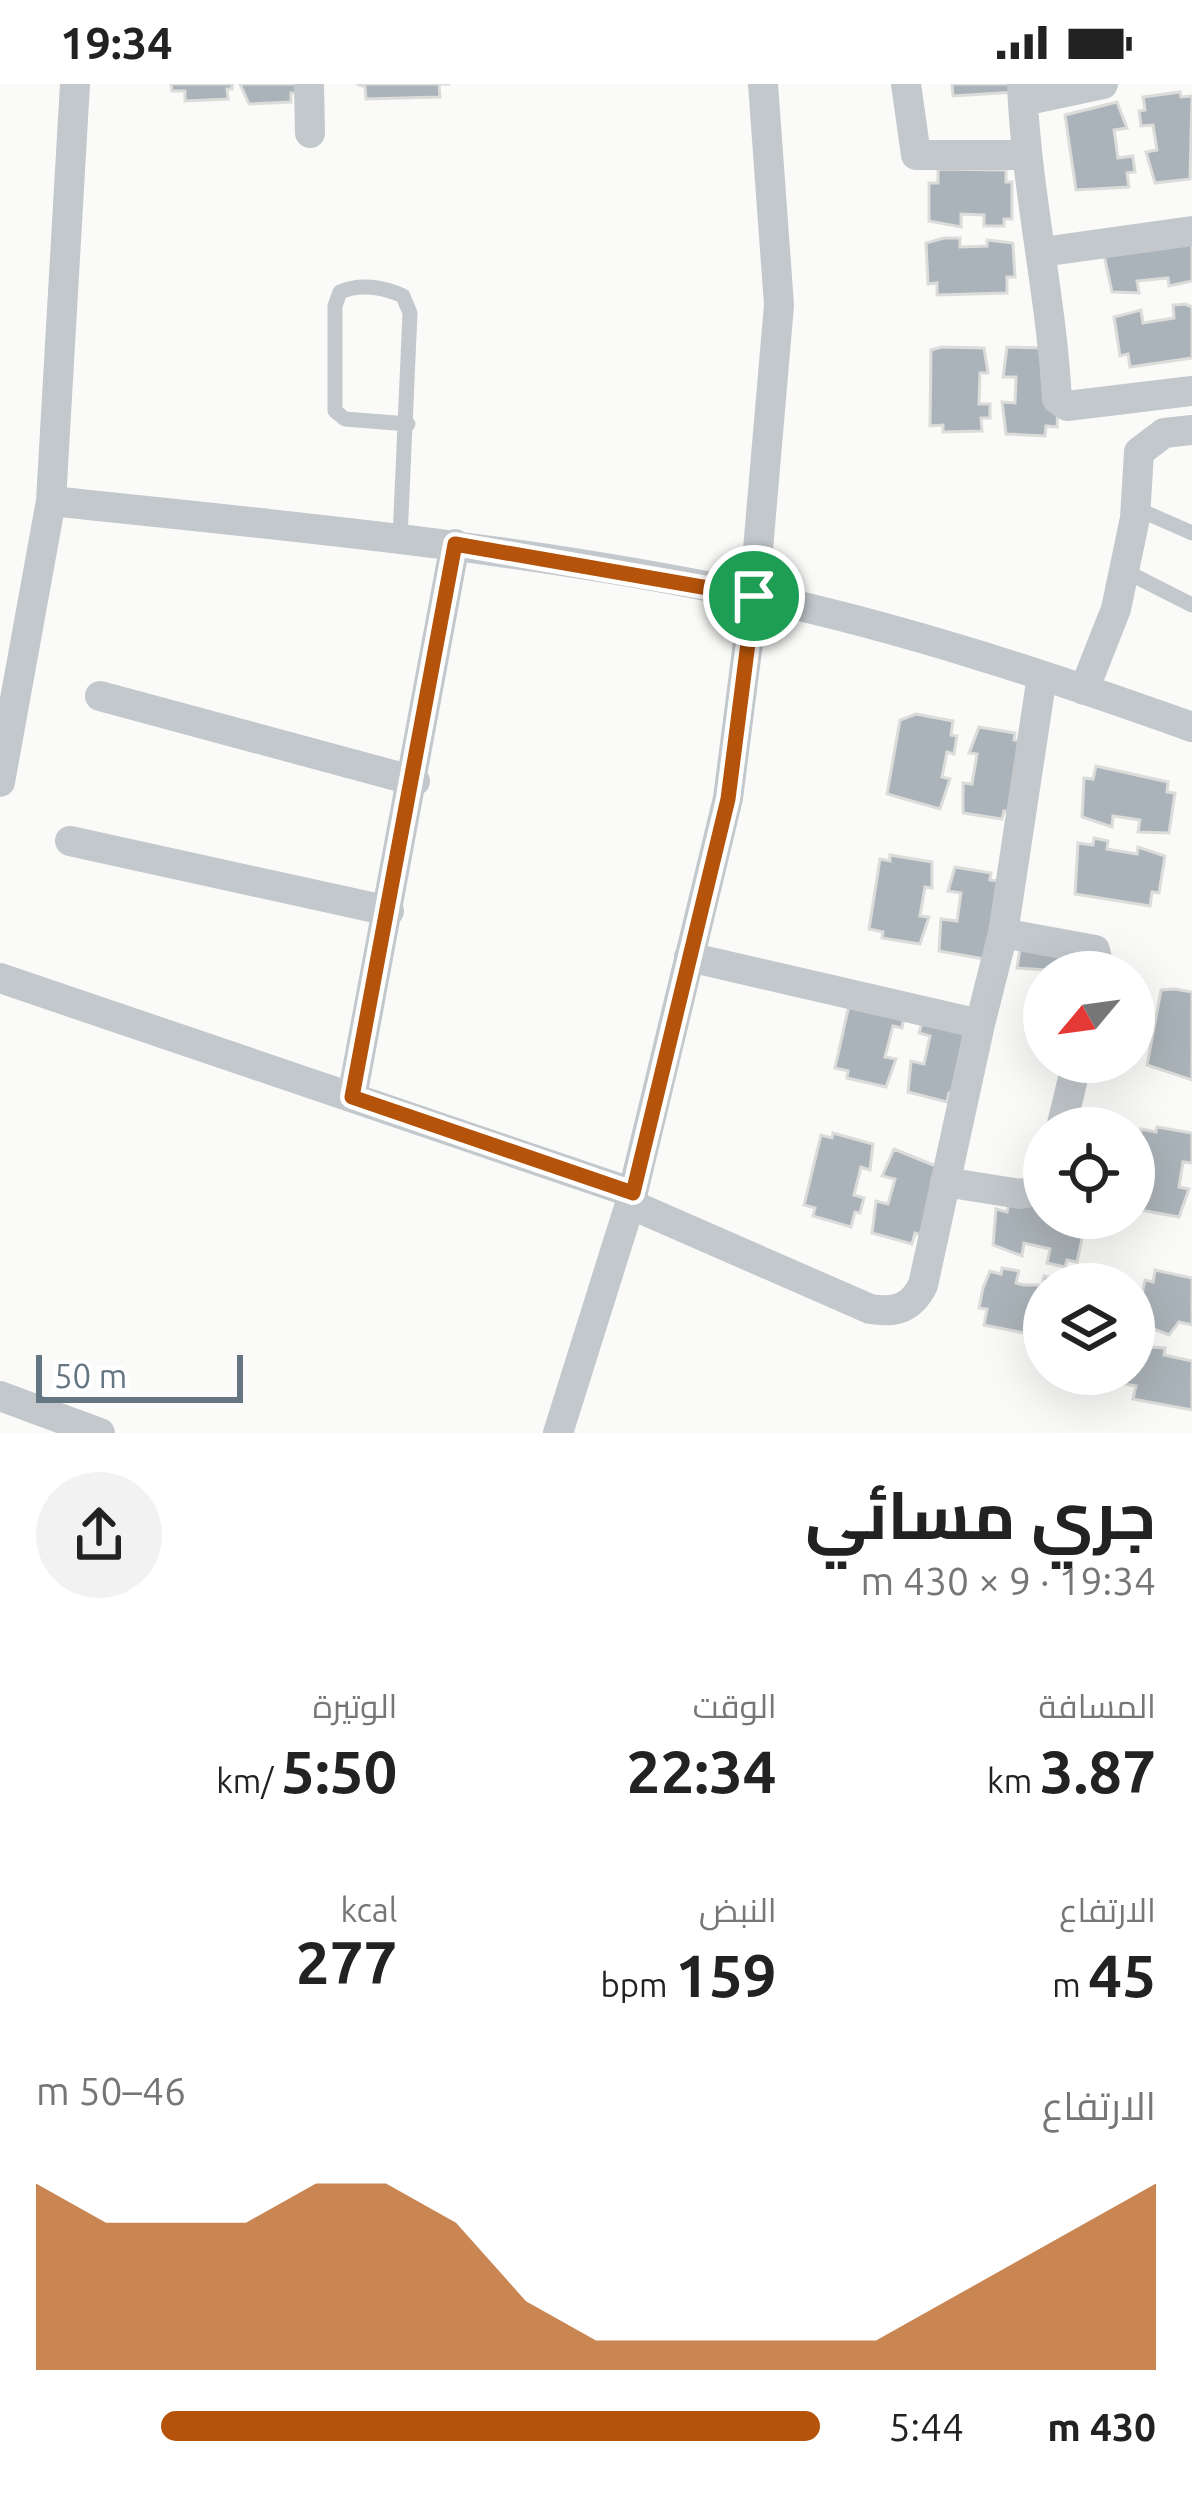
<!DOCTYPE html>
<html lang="ar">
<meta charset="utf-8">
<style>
body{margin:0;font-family:Ubuntu,Cairo,sans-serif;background:#f2f2f2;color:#222;direction:rtl;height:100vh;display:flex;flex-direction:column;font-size:45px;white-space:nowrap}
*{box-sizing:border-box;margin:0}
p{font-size:39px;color:#767676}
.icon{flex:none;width:66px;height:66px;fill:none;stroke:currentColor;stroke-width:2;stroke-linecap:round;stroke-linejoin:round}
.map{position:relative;height:1349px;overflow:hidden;direction:ltr}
.details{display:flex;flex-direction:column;background:#fff;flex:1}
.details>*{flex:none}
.needle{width:78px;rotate:241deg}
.buttons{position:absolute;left:1023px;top:867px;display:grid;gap:24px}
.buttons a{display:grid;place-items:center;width:132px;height:132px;border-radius:50%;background:#fff;box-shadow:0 12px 48px #0002;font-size:60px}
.scale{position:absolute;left:36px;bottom:30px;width:207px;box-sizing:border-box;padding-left:12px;border:6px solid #657683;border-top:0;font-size:33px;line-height:42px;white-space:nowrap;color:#657683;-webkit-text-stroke:9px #fff;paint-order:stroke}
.pin{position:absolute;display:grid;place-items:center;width:102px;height:102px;color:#fff;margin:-51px;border:6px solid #fff;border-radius:50%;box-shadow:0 3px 12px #0007}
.round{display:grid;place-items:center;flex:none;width:126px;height:126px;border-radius:63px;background:#f2f2f2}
.head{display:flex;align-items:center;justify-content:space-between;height:204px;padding:0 36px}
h1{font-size:66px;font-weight:700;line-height:90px}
.figures{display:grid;grid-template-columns:repeat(3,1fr);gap:18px;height:204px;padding:12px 36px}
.figures div{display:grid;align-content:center}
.figures b{font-size:60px;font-weight:700}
.figures small{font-size:33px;font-weight:400}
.figures p{font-size:33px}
.chart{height:336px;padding:24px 36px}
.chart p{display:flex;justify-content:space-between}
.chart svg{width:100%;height:216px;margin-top:12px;fill:#b45309;opacity:.7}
ul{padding:0 36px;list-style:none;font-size:39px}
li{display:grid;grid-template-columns:192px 144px 1fr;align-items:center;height:90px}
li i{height:30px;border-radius:15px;background:#b45309}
.status{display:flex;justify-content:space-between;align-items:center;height:84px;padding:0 60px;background:#fff;direction:ltr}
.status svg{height:33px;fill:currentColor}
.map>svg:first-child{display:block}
.building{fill:#aab3b9;stroke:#dcdcda;stroke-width:3}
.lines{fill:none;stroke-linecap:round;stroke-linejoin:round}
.lane{stroke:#c3c8cc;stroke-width:15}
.street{stroke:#c3c8cc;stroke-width:30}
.route-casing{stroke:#fff;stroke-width:24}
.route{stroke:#b45309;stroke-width:15}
</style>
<div class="status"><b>19:34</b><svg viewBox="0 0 49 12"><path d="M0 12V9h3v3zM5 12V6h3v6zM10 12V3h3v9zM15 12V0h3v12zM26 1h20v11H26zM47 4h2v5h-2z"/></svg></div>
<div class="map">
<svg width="1192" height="1349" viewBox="0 0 1192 1349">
<rect width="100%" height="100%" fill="#fafaf8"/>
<path class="building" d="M171,0H232V5H227L228,15L185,17V7H172Z
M240,0H302V9H291V18L249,20Z
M357,0H450H439L440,13L366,15L365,3Z
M952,0H1016L1017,8L953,12Z
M1180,8L1181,13L1192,12L1190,95L1155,99L1146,68L1157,66L1153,41L1141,42L1139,27L1145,26L1143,13Z
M1117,18L1127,44L1114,46L1118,74L1133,72L1135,88L1127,89L1129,103L1076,106L1065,31Z
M938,85L1006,86V98H1012V135H1004V142H984V131L961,130V143L929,137V99H938Z
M944,154H960V163L987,162V156L1013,159L1015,193H1007V209L937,211V199L928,200L926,159Z
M1192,158V197L1169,202L1168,194L1137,197L1139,209L1112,208L1104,171Z
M1185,220L1192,223V274L1130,283L1128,270L1120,272L1114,233L1141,226L1143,239L1174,234L1173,221Z
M942,263L984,264L988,289H980L979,320H990V334H981L982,347L943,348V341L930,342L931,266Z
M1007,263L1046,264L1060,271L1057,343L1046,342L1045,352L1006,350L1002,318L1015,319L1016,293H1003Z
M916,630L953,637L951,651L957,652L954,670L947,668L942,693L950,695L940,725L887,710L900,636Z
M979,643L1015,649L1014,656L1027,658L1016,729L1004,727L1002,735L963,729V699L972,700L977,670L969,669Z
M1096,682L1168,698L1167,708L1175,709L1169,749L1138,748L1140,736L1113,732L1112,743L1082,733L1084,694L1093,695Z
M1094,754L1108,757L1107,765L1137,770L1138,763L1165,772L1159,809L1152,808L1150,822L1075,810L1078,759L1093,761Z
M890,771L932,778V804L925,803L920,832L929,833L920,860L882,854L883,848L869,845L880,775L890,777Z
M955,783L991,789L990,796L1006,798L984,875L939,867L941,835L957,837L961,809L948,807Z
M1020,864L1078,873L1076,888L1017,884Z
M1175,905L1192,908V996L1147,981L1161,906Z
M851,912L904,933L902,944L893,942L885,973L896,975L886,1003L847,994L848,987L835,984Z
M923,935L976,947L960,1012L949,1009L947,1018L908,1008L911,977L924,980L930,952L919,949Z
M1157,1043L1192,1049V1079L1183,1078L1179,1103L1189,1105L1179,1133L1140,1126L1141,1120L1134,1119L1141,1045L1156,1048Z
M833,1049L873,1060L870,1086L861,1083L854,1111L864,1114L860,1129L855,1128L851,1143L813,1132L815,1124L804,1121L821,1051L832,1054Z
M894,1065L943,1085L924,1152L915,1149L912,1160L872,1149L876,1117L888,1120L895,1095L882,1092Z
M1011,1112L1044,1119V1134H1079L1078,1140L1085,1141L1077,1178L1067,1176L1065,1183L1047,1179L1050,1165L1024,1159L1022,1172L993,1161L996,1125L1007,1128Z
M1002,1184L1019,1187L1016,1199L1023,1201H1042L1044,1192L1063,1196L1044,1200V1253L984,1241L987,1225L979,1224L983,1204L990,1187L1001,1190Z
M1155,1186L1192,1194V1241L1179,1238L1169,1251L1136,1238L1145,1196L1153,1198Z
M1134,1262L1165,1264L1164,1271L1192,1277V1326L1133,1315L1136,1302L1124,1300L1126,1290H1134Z"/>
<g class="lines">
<path class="lane" d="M1135,424L1192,449
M400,454L410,229L403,212C384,203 360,199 340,208L335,222V327L345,335L408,340
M1123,486L1192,521"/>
<path class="street" d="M309,0L310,49
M906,0L916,71H1025
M1022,0C1026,106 1051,209 1057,315L1067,322L1192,307
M1023,17L1103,0
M1042,168L1192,147
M51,417C286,442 523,463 755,512C904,544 1049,592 1192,643
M1084,606L1116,525L1135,434L1139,368L1164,349L1192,346
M100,612L415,697
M0,698L51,417L75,0
M70,757L389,827
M1003,849L1095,866L1100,888
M0,894L633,1109
M980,940L1003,849L1042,592
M352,1013L455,460
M1061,1044L1077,978
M945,1098L1020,1110L1044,1105
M630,1120L870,1225C895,1229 911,1225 923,1201L980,940L689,873
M0,1312L100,1349
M558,1349L630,1120L728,714L754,512L779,221L763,0"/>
</g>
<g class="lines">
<g class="route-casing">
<path id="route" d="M455,460L754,512L728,715L633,1109L352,1013Z"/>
</g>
<use href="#route" class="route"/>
</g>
</svg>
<div class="buttons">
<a><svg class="needle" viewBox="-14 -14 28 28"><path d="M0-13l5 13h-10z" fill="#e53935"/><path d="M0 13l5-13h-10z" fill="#767676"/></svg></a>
<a><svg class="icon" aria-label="locate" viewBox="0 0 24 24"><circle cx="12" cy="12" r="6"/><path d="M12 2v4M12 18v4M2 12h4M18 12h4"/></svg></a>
<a><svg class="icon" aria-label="layers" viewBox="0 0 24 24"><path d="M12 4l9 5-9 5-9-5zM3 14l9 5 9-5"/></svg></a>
</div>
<div class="scale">50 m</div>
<div class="pin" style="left:754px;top:512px;background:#1e9e55"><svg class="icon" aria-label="arrive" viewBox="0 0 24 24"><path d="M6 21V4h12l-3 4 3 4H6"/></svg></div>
</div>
<section class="details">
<div class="head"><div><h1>جري مسائي</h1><p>19:34 · 9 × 430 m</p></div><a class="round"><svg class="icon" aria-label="share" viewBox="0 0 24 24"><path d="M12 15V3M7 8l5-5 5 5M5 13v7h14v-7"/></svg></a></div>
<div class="figures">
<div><p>المسافة</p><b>3.87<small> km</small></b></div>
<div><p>الوقت</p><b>22:34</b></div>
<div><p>الوتيرة</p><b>5:50<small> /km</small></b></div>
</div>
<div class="figures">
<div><p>الارتفاع</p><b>45<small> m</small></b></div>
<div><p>النبض</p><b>159<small> bpm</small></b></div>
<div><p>kcal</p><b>277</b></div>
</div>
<div class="chart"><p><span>الارتفاع</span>46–50 m</p>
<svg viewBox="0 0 160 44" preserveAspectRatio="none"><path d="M0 44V6L10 14L20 14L30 14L40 6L50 6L60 14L70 30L80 38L90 38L100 38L110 38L120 38L130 30L140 22L150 14L160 6V44z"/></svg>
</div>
<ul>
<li><b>430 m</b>5:44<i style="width:84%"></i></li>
</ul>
</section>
